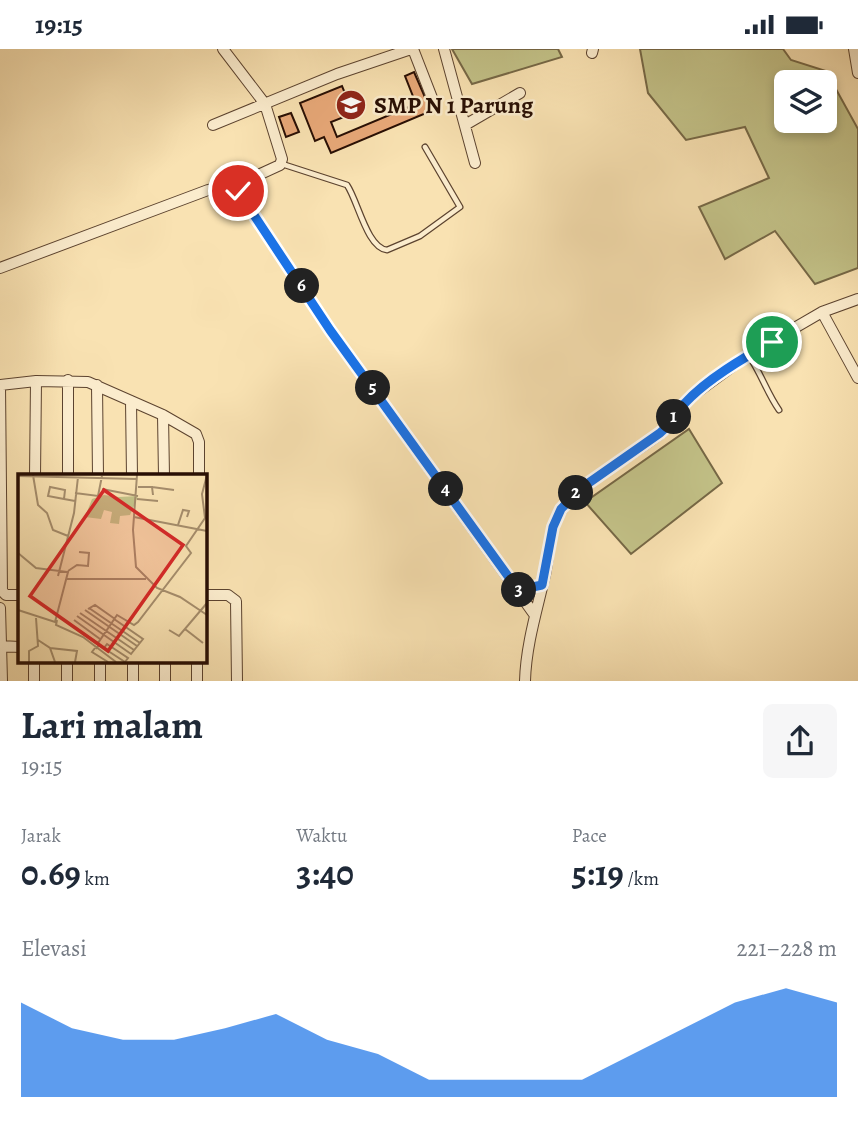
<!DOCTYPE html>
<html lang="id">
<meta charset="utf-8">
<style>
body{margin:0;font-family:Alegreya,serif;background:#f6f6f7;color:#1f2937;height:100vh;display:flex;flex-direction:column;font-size:26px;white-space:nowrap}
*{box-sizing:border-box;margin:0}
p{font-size:23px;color:#747a83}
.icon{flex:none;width:38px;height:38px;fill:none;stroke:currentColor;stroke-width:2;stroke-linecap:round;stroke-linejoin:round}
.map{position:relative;height:632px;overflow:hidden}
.drawer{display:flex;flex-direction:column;background:#fff;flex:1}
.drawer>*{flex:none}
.fabs{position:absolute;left:774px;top:21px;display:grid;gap:14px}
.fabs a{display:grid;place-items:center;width:63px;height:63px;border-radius:10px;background:#fff;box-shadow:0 4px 10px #0003;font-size:35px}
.pin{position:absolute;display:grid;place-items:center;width:60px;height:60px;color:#fff;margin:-30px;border:4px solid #fff;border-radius:50%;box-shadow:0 2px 7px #0007}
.km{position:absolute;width:35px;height:35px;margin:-18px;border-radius:50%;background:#222;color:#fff;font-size:19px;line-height:35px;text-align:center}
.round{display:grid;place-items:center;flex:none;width:74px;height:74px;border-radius:10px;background:#f6f6f7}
.overview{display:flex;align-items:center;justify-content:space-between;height:119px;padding:0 21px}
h1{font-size:38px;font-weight:700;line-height:52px}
.figures{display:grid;grid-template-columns:repeat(3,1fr);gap:10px;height:119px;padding:7px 21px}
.figures div{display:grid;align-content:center}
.figures b{font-size:35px;font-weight:700}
.figures small{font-size:19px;font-weight:400}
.figures p{font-size:19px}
.chart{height:196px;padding:14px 21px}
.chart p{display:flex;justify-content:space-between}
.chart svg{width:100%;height:126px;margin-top:7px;fill:#1a73e8;opacity:.7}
.status{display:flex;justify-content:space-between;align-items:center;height:49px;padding:0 35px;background:#fff;direction:ltr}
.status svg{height:19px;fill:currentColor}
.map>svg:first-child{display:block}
.green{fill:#c3c288;stroke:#766846;stroke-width:2;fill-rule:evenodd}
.building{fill:#e8a878;stroke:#280e03;stroke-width:2}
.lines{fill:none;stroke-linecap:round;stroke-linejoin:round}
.service-casing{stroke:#5c432f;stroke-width:7}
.minor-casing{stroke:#5c432f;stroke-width:12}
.service{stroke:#fbeccd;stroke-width:4.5}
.minor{stroke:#fbeccd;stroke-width:10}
.route-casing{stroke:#fff;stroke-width:14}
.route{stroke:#1a73e8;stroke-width:9}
.labels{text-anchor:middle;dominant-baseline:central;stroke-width:5;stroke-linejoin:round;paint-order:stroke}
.poi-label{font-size:24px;font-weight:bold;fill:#280e03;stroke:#fbeccd;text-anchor:start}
.inset-road{fill:none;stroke:#a58d6c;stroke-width:2}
.view{fill:#d62828;fill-opacity:0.15;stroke:#d62828;stroke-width:3.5}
.inset-edge{fill:none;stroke:#280e03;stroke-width:3.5}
</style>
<div class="status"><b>19:15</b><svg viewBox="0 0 49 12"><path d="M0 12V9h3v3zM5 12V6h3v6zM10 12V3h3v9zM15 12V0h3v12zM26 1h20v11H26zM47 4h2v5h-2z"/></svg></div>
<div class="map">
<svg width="858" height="632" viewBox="0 0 858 632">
<rect width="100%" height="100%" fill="#f9e2b2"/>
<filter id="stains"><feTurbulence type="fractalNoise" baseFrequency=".00286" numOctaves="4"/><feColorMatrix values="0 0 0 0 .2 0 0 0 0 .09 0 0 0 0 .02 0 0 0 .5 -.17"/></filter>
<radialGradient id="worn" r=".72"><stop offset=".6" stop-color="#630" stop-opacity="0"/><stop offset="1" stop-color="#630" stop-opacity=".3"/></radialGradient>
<path class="green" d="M452,0H558L562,8L472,35Z
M640,0H783L791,11L826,22L858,80V219L815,235L775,182L725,210L699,158L769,129L745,78L686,91L648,44ZM824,33V72H786V33Z
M689,380L722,434L631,505L585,453Z"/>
<path class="building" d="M414,23L431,62L331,104L324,88L315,92L300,54L342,37L347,49L343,51L349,66L331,73L337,88L416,55L405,27Z
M291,64L299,83L286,88L279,68Z"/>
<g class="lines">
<g class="service-casing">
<path id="service" d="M282,115L347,136C358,152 367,199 387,201L420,187L460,158L425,98
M749,307C761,324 767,344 779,361"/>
</g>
<g class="minor-casing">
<path id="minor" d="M413,0L434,54
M444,0L475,114
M854,0L858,24
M592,4L593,0
M213,76L337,25L411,0
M465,76L520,44
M234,136L330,281L534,565
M0,219L208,141L243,133L280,116L282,110L265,55L223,0
M822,263L858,329
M0,336L36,332L88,333L163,366L196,385L199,393V427
M0,336L2,542L6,546H19
M97,336L98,427
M131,352L132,427
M163,366L164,427
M35,427L36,332
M68,427V331
M205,546H228L236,552L237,632
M0,559L2,632
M1,597L19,598
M34,613V632
M100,613V632
M133,613V632
M165,613V632
M197,613V632
M67,632V613
M525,632C526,596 537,561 545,526C550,502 548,475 566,455C591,427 630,408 661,384L669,376L683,355L692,347L748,306L822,263L858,250"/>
</g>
<use href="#service" class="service"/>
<use href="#minor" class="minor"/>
</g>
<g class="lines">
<g class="route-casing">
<path id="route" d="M238,142L330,281L518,541L542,536L553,478L561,460L580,440L660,384C671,375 675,364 685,354C707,330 743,309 772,293"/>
</g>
<use href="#route" class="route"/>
</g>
<defs>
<g id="school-disc" transform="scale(1.575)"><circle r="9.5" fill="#8f2418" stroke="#fbeccd"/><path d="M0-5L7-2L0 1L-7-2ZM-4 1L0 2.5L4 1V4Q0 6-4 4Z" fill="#fff"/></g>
</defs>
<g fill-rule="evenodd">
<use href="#school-disc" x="351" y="56"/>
</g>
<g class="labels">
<g class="poi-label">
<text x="374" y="56">SMP N 1 Parung</text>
</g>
</g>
<g transform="translate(18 425)">
<rect width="189" height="189" fill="#f9e2b2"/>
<path d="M86,21L101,23L120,22L112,41L102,42L101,50L92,49L94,38L86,36L83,45L67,43L74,25Z" fill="#c3c288"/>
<path class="inset-road" d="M15,1L20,31L29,39L35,56L50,62M119,1L115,56L118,93L139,114L162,123L189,141M0,2L119,5M120,13H134L135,21M134,13L156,16M84,15L120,22M57,19L80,22L84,2M46,25L47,16L32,13L30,22L46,25L57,27M119,25L140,27M116,43L189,57M160,51L165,36L171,37L169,43M0,79L18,94L50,98L37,148L0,136M50,97L59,91L70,92L71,79L61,78M40,102L56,39L60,3M49,105H128M71,134L122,169M70,135L77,131L97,145M67,136L119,172M62,139L116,176M59,142L113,180L125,165L96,145M39,146L38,151L65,163L98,188M56,146L82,165M53,151L80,169L99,141L116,151L120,148L173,79L168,72L187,44L184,20L189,1M167,155L185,169M151,156L161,162L189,129M20,166L32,174L37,188M32,174L59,177L57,188M77,174L74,178L90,188M86,174L89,170L110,184L107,188M78,175L81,171L107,188M11,188V177L20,172L18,144"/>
<path class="view" d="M86,16L165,71L90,177L12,122Z"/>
<rect width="189" height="189" class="inset-edge"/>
</g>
<rect width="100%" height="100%" filter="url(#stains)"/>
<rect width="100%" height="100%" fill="url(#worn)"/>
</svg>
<div class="fabs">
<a><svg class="icon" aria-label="layers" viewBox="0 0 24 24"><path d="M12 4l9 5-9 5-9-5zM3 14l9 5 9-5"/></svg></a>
</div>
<div class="pin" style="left:772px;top:293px;background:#1e9e55"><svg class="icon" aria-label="arrive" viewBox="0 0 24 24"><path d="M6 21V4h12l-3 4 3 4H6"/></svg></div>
<div class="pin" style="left:238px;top:142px;background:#d93025"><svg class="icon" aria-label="check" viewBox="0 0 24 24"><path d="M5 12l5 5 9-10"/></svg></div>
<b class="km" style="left:674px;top:368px">1</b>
<b class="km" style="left:576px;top:444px">2</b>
<b class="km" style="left:519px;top:541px">3</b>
<b class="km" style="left:446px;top:440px">4</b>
<b class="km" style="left:373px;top:339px">5</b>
<b class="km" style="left:302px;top:237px">6</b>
</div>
<section class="drawer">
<div class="overview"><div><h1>Lari malam</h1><p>19:15</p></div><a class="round"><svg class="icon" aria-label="share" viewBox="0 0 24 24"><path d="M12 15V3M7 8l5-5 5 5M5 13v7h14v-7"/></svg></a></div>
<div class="figures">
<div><p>Jarak</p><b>0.69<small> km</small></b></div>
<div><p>Waktu</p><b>3:40</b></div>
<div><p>Pace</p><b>5:19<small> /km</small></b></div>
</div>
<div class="chart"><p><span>Elevasi</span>221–228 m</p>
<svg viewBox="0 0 160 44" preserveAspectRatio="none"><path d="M0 44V11L10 20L20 24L30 24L40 20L50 15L60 24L70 29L80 38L90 38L100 38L110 38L120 29L130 20L140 11L150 6L160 11V44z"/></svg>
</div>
</section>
